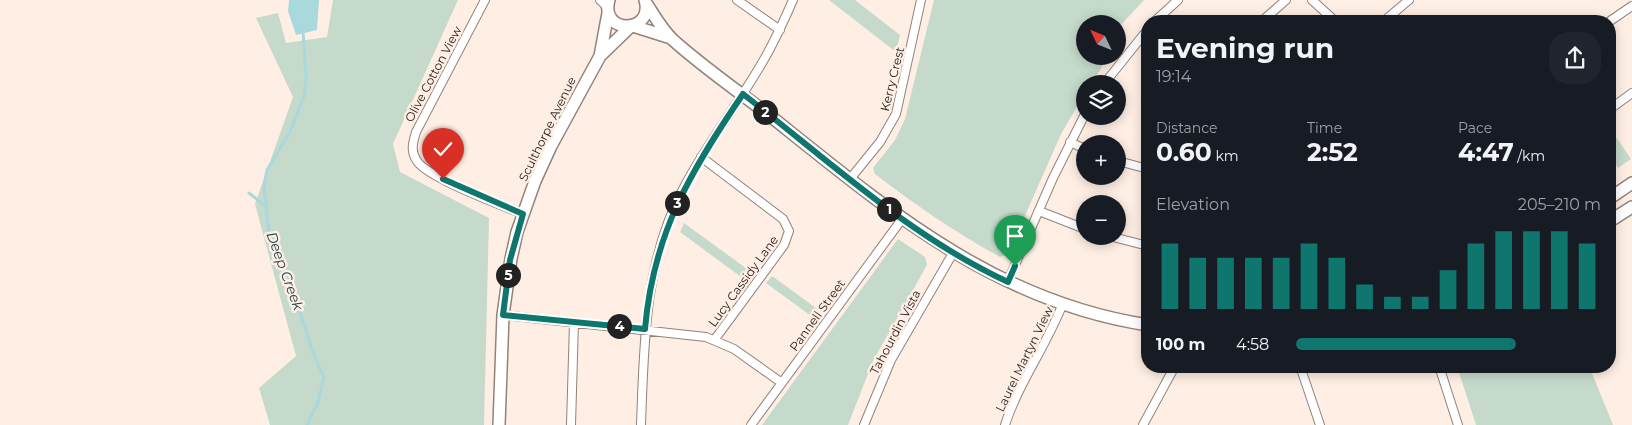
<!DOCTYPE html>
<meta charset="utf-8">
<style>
body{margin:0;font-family:Montserrat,sans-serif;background:#20242c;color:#f1f3f6;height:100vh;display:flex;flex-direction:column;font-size:19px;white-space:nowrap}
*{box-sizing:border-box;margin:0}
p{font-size:16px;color:#9ea1a6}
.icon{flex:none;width:28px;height:28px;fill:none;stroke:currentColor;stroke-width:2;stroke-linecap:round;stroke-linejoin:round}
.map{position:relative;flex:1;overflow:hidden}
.sheet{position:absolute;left:1141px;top:15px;width:475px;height:358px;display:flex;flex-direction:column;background:#171b24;border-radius:20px;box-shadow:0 2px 12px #0003}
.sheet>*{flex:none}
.needle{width:32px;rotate:313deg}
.controls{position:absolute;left:1076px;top:15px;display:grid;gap:10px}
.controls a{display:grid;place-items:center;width:50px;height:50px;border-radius:50%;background:#171b24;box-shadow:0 2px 12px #0003;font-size:25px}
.pin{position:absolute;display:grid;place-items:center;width:42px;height:42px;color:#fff;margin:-51px -21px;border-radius:50% 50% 50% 0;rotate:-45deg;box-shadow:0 0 5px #0007}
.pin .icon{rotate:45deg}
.km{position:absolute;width:25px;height:25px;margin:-12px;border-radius:50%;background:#222;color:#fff;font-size:14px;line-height:25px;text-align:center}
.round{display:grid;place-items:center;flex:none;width:52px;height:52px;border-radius:20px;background:#20242c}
.head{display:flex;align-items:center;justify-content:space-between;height:85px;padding:0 15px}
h1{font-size:28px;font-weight:700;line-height:38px}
.figures{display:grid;grid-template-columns:repeat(3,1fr);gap:8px;height:85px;padding:5px 15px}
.figures div{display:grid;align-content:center}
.figures b{font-size:25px;font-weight:700}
.figures small{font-size:14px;font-weight:400}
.figures p{font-size:14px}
.chart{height:140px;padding:10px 15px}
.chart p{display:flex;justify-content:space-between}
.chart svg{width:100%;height:90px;margin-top:5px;stroke:#0f766e;stroke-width:6}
ul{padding:0 15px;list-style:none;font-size:16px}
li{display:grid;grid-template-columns:80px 60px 1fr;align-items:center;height:38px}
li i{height:12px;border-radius:6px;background:#0f766e}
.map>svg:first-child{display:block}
.green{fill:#c5dacb}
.water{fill:#a9d8dd}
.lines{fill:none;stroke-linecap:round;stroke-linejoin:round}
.stream{stroke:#a9d8dd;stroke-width:3}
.street-casing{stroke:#92837a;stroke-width:10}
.secondary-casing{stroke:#92837a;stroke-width:14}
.street{stroke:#fff;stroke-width:8}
.secondary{stroke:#fff;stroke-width:11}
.route-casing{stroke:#fff;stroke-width:10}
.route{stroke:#0f766e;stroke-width:6}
.labels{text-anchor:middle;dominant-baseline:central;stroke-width:5;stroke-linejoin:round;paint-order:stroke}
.street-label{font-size:12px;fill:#1f1916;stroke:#feeee4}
.water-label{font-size:14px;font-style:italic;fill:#194449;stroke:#feeee4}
</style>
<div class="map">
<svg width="1632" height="425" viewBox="0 0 1632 425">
<rect width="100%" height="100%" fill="#feeee4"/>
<path class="green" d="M333,0H458L393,144L400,172L489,218L484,425H270L259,388L296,356L255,204L293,97L256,18L278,13L286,43L327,37Z
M829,0H855L900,35L896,52Z
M934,0H1144L1118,28V24H1085V56H1102L1107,59L1091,84H1085V93L1061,134L1008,254L1000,257C955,232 915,205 875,174L873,168L895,140L905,119Z
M1610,128L1631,159L1618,168L1610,156Z
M684,223L754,274L748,282L680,232Z
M898,239L925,257L927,265L873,361L848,425H762Z
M772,276L816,308L811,316L766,283Z
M1457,366H1589L1613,425H1476Z"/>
<path class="water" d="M289,0H319L317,30L296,35L288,11Z"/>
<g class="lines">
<path class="stream" d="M303,31L306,78L304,96L290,132L267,170L264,185L269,234L281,252L313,353L324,377L318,402L307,425
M249,193L264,205"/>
<g class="street-casing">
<path id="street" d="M485,0L416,132C413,142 410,151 417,161C428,178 501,205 523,214
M600,0L608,8
M737,0L780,30
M1312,0L1335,21
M1155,21L1178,0
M1262,21L1286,0
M1384,21L1409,0
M1610,21L1632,6
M1104,84L1148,29
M1610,109L1632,93
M1070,142L1085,149
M701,157L783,219L789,231L784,245L715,339
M1118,161L1148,169
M850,179L880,142L896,114L921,0
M1039,211L1085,229
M1109,236L1148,246
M1008,281L1053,178L1085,114
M503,315L706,337L734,349L782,383
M1300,366L1320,425
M1439,366L1458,425
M571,425L574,322
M641,425C644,345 644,264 682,191C704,148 734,110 759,68C772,47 783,23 793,0
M751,425L902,219
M864,425L891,360L953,253
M1005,425C1019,382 1047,345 1063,303
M1143,425L1175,366"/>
</g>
<g class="secondary-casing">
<path id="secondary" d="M609,0C599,35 655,34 645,0
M646,3C654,15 662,30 673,40C704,68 741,93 774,119C889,211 996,302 1148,325
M633,26L671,38
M600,56L631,26
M1610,198L1632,183
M1610,221L1632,207
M499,425L503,315L511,259L517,232L535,181L551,146L600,56L608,13"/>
</g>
<use href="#street" class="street"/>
<use href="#secondary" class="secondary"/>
</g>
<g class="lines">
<g class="route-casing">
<path id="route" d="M443,179L523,214L510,260L503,315L645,329C653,234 690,172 743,94C828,160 909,236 1008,282L1015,266"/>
</g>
<use href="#route" class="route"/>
</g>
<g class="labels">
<g class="street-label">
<text transform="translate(433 74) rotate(-62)">Olive Cotton View</text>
<text transform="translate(892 79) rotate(-76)">Kerry Crest</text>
<text transform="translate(547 129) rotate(-64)">Sculthorpe Avenue</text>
<text transform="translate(743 281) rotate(-54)">Lucy Cassidy Lane</text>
<text transform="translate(817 315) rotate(-54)">Pannell Street</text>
<text transform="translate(895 332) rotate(-62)">Tahourdin Vista</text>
<text transform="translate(1024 359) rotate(-64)">Laurel Martyn View</text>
</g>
<g class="water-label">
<text transform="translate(285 271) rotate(70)">Deep Creek</text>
</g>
</g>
</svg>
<div class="controls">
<a><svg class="needle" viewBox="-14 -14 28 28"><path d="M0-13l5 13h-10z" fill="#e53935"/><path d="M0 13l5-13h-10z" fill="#9ea1a6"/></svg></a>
<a><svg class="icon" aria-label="layers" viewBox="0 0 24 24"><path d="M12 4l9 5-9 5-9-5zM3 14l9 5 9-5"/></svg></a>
<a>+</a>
<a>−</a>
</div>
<div class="pin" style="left:1015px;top:266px;background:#1e9e55"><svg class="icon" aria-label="arrive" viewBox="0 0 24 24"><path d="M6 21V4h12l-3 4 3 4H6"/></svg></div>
<div class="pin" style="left:443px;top:179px;background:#d93025"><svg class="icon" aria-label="check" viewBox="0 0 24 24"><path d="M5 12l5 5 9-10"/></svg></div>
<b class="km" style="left:889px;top:209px">1</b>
<b class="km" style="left:765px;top:112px">2</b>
<b class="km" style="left:677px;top:203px">3</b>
<b class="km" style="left:619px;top:326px">4</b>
<b class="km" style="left:508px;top:275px">5</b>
<section class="sheet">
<div class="head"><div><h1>Evening run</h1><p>19:14</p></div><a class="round"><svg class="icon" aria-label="share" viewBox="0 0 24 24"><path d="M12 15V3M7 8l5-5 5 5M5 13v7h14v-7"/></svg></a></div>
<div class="figures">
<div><p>Distance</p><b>0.60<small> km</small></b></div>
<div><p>Time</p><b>2:52</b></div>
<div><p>Pace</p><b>4:47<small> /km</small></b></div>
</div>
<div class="chart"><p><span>Elevation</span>205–210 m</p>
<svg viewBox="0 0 160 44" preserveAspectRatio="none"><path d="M5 44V12M15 44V19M25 44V19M35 44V19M45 44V19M55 44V12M65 44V19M75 44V32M85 44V38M95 44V38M105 44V25M115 44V12M125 44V6M135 44V6M145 44V6M155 44V12"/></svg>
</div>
<ul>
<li><b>100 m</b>4:58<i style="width:72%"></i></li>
</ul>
</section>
</div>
